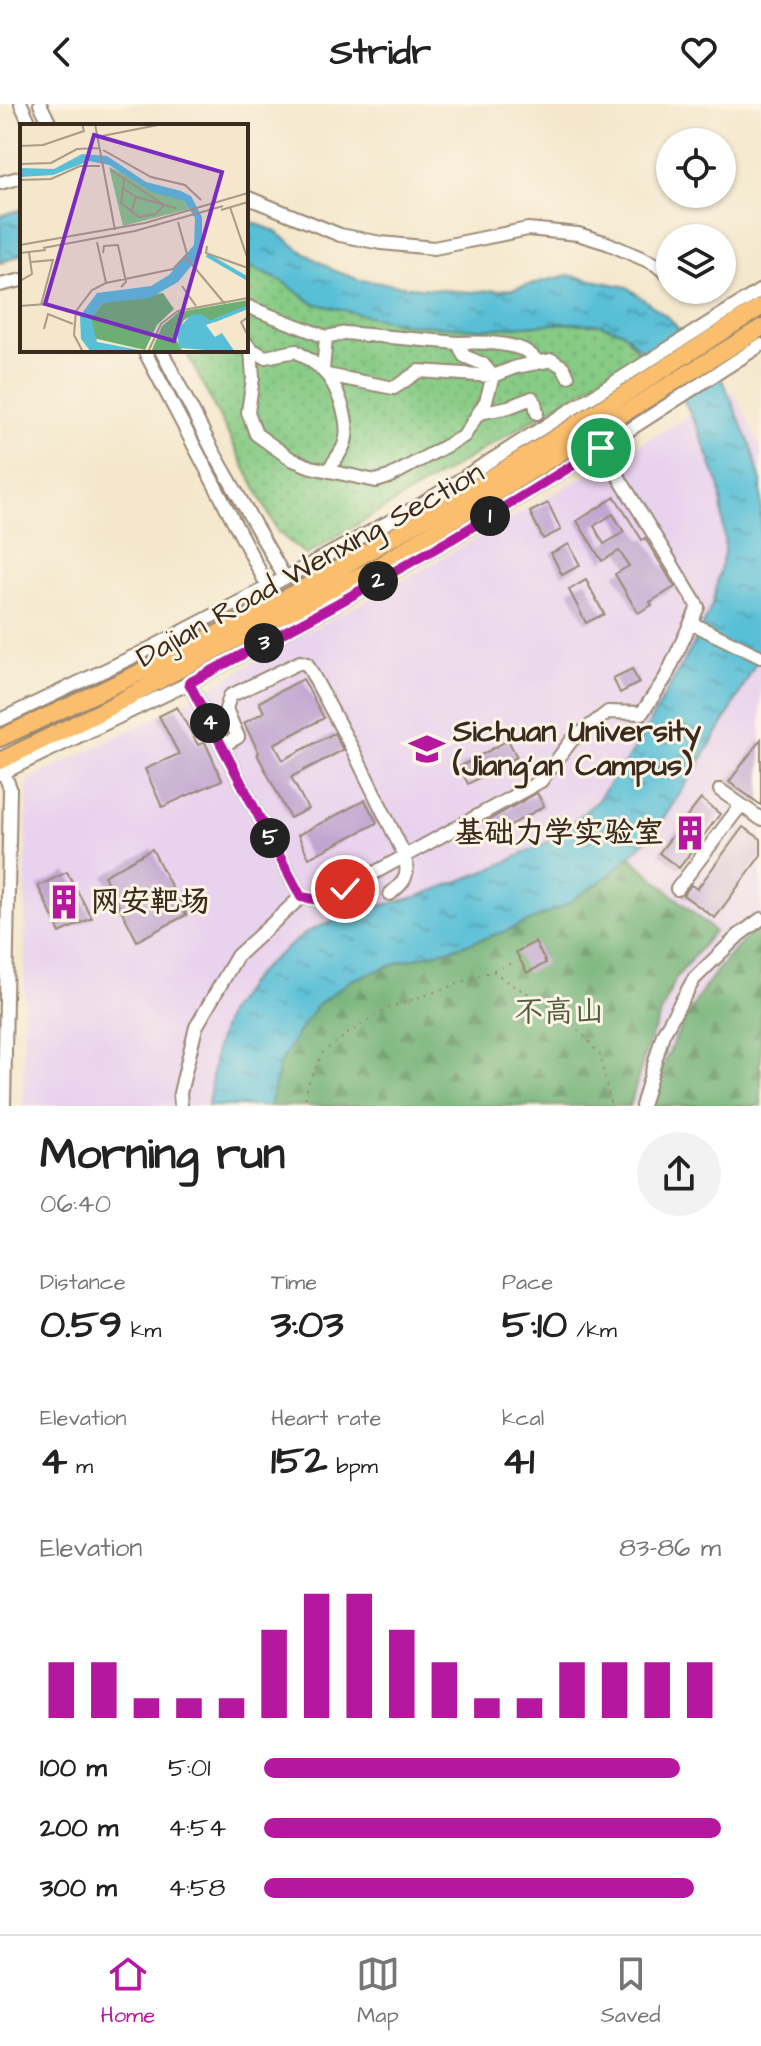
<!DOCTYPE html>
<meta charset="utf-8">
<style>
body{margin:0;font-family:"Architects Daughter","LXGW WenKai TC",sans-serif;background:#f2f2f2;color:#222;height:100vh;display:flex;flex-direction:column;font-size:30px;white-space:nowrap}
*{box-sizing:border-box;margin:0}
p{font-size:26px;color:#767676}
.icon{flex:none;width:44px;height:44px;fill:none;stroke:currentColor;stroke-width:2;stroke-linecap:round;stroke-linejoin:round}
.map{position:relative;height:1002px;overflow:hidden}
.drawer{display:flex;flex-direction:column;background:#fff;flex:1}
.drawer>*{flex:none}
.buttons{position:absolute;left:656px;top:24px;display:grid;gap:16px}
.buttons a{display:grid;place-items:center;width:80px;height:80px;border-radius:50%;background:#fff;box-shadow:0 2px 6px #0004;font-size:40px}
.pin{position:absolute;display:grid;place-items:center;width:68px;height:68px;color:#fff;margin:-34px;border:4px solid #fff;border-radius:50%;box-shadow:0 2px 8px #0007}
.km{position:absolute;width:40px;height:40px;margin:-20px;border-radius:50%;background:#222;color:#fff;font-size:22px;line-height:40px;text-align:center}
.round{display:grid;place-items:center;flex:none;width:84px;height:84px;border-radius:42px;background:#f2f2f2}
.overview{display:flex;align-items:center;justify-content:space-between;height:136px;padding:0 40px}
h1{font-size:44px;font-weight:800;line-height:60px}
.metrics{display:grid;grid-template-columns:repeat(3,1fr);gap:12px;height:136px;padding:8px 40px}
.metrics div{display:grid;align-content:center}
.metrics b{font-size:40px;font-weight:800}
.metrics small{font-size:22px;font-weight:400}
.metrics p{font-size:22px}
.chart{height:224px;padding:16px 40px}
.chart p{display:flex;justify-content:space-between}
.chart svg{width:100%;height:144px;margin-top:8px;stroke:#b5179e;stroke-width:6}
ul{padding:0 40px;list-style:none;font-size:26px}
li{display:grid;grid-template-columns:128px 96px 1fr;align-items:center;height:60px}
li i{height:20px;border-radius:10px;background:#b5179e}
header{display:flex;justify-content:space-between;align-items:center;height:104px;padding:0 40px;background:#fff;font-size:36px;font-weight:800}
.tabs{display:flex;justify-content:space-around;align-items:center;height:112px;border-top:2px solid #e0e0e0;background:#fff;font-size:22px;color:#767676}
.tabs a{display:grid;justify-items:center;gap:4px}
.tabs .active{color:#b5179e}
.map>svg:first-child{display:block}
.built{fill:#e9d2ee}
.forest{fill:url(#forest-firs);stroke:#546c48;stroke-width:2}
.park{fill:url(#park-dots);stroke:#617a52;stroke-width:2}
.water{fill:url(#water-ripples);stroke:#4a747a;stroke-width:2}
.building{fill:#c0a5d0;fill-rule:evenodd}
.lines{fill:none;stroke-linecap:round;stroke-linejoin:round}
.minor-casing{stroke:#988875;stroke-width:16}
.major-casing{stroke:#988875;stroke-width:20}
.path{stroke:#988875;stroke-width:2;stroke-dasharray:2 6;stroke-linecap:butt}
.minor{stroke:#fff;stroke-width:12}
.major{stroke:#fabe6d;stroke-width:16}
.route-casing{stroke:#fff;stroke-width:16}
.route{stroke:#b5179e;stroke-width:10}
.labels{text-anchor:middle;dominant-baseline:central;stroke-width:6;stroke-linejoin:round;paint-order:stroke}
.street-label{font-size:30px;fill:#3b2a1e;stroke:#fcf5e5}
.poi-label{font-size:30px;font-weight:bold;fill:#3b2a1e;stroke:#fcf5e5;text-anchor:start}
.park-label{font-size:30px;fill:#525a3d;stroke:#fcf5e5}
.inset-river{fill:none;stroke:#59bfd7;stroke-width:4}
.inset-road{fill:none;stroke:#aa9b86;stroke-width:2}
.view{fill:#7b2cbf;fill-opacity:0.15;stroke:#7b2cbf;stroke-width:4}
.inset-edge{fill:none;stroke:#3b2a1e;stroke-width:4}
</style>
<header><svg class="icon" aria-label="back" viewBox="0 0 24 24"><path d="M15 5l-7 7 7 7"/></svg>Stridr<svg class="icon" aria-label="heart" viewBox="0 0 24 24"><path d="M12 20l-8-8c-3-5 5-10 8-4 3-6 11-1 8 4z"/></svg></header>
<div class="map">
<svg width="761" height="1002" viewBox="0 0 761 1002">
<defs>
<pattern id="forest-firs" width="22" height="20" patternUnits="userSpaceOnUse" patternTransform="scale(2)"><rect width="22" height="20" fill="#6daf72"/><path d="M5 1l3.5 6h-7zM16 11l3.5 6h-7z" fill="#5b8f5d"/></pattern>
<pattern id="park-dots" width="8" height="8" patternUnits="userSpaceOnUse" patternTransform="scale(2)"><rect width="8" height="8" fill="#87cb85"/><path d="M2 2h.1M6 6h.1" fill="none" stroke="#75ae72" stroke-width="1.8" stroke-linecap="round"/></pattern>
<pattern id="water-ripples" width="26" height="14" patternUnits="userSpaceOnUse" patternTransform="scale(2)"><rect width="26" height="14" fill="#59bfd7"/><path d="M2 4q2-2 4 0t4 0M15 11q2-2 4 0t4 0" fill="none" stroke="#4b9bae"/></pattern>
</defs>
<rect width="100%" height="100%" fill="#fcf5e5"/>
<filter id="ink" filterUnits="userSpaceOnUse"><feTurbulence type="fractalNoise" baseFrequency=".0125" numOctaves="2"/><feDisplacementMap in="SourceGraphic" scale="16" xChannelSelector="R" yChannelSelector="G"/><feConvolveMatrix kernelMatrix="1 2 1 2 8 2 1 2 1" color-interpolation-filters="sRGB"/></filter>
<filter id="wash" filterUnits="userSpaceOnUse"><feTurbulence type="fractalNoise" baseFrequency=".006" numOctaves="4" result="noise"/><feDisplacementMap in="SourceGraphic" scale="32" xChannelSelector="R" yChannelSelector="G"/><feGaussianBlur stdDeviation="1.8" result="paint"/><feColorMatrix in="noise" values="0 0 0 0 0 0 0 0 0 0 0 0 0 0 0 0 0 1.4 0 .05"/><feComposite in="paint" operator="in"/></filter>
<g filter="url(#wash)">
<rect width="100%" height="100%" fill="#f4e7cc"/>
<path class="built" d="M734,286L761,345V1002H23L27,677L177,603L301,531L392,483Z"/>
<path class="forest" d="M629,752L714,827L676,874L648,940L630,1002H270L279,960L296,932L316,902L351,876L403,857L454,844L506,827L611,770Z
M761,822V955L759,963L761,964V1002H653C663,941 712,859 761,822Z"/>
<path class="park" d="M246,161L282,177L313,199L481,225L564,219L600,220L624,228L640,252L306,451L278,428L185,246H246Z"/>
<path class="water" d="M22,105V150L0,159V112Z
M246,116L275,127L303,148L335,167L360,176L420,184L471,188L512,185L568,171L627,183L670,215L724,279L751,342L761,378V543L755,560L732,604L691,673L652,731L611,770L562,803L506,827L454,844L403,857L351,876L316,902L296,932L279,961L270,1002H208L216,944L227,910L251,876L268,859L307,828L345,811L419,792L489,766L552,736L596,698L634,646L697,534L712,501L725,444L720,384L698,325L683,295L624,228L600,220L564,219L481,225L408,220L372,213L313,199L282,177L246,161Z"/>
<g id="blocks">
<path class="building" d="M615,393L642,436L645,434L675,483L650,498L652,501L638,509L615,470L629,462L619,447L602,457L577,417ZM613,410L624,428L604,440L594,422Z
M548,399L561,426L543,435L530,408Z
M569,440L580,461L562,471L551,449Z
M586,476L604,510L586,519L569,486Z
M632,565L639,579L620,589L613,574Z
M303,575L324,614L274,640L283,656L334,629L343,646L291,673L308,705L290,714L257,650L259,649L244,619L264,608L259,598Z
M177,603L198,641L205,638L222,676L162,703L145,665L179,650L159,612Z
M761,635V701L729,678Z
M508,636L517,653L468,680L459,663Z
M537,689L544,702L497,729L489,716Z
M701,695L720,710L679,764L659,749Z
M365,696L377,719L309,754L298,731Z
M743,723L761,735V751L715,814L683,791L691,781L697,785Z
M152,745L186,811L137,837L104,772Z
M67,768L92,814L60,829L38,782Z
M535,838L546,859L527,869L516,848Z"/>
</g>
</g>
<g filter="url(#ink)">
<use href="#blocks" fill-opacity="0" stroke="#988875" stroke-width="2"/>
<g class="lines">
<g class="minor-casing">
<path id="minor" d="M21,0L31,22
M40,0L51,22
M0,79L22,73
M246,93L340,131L381,139L434,144L528,125L578,130L607,139L655,160L670,172
M0,181L22,176
M246,202L326,233L345,229L458,239L464,252L483,260L493,272
M246,239L251,245L253,274L248,308L256,330L291,355L311,363L376,377L389,373L464,332L486,297L493,272L516,263L552,256L563,263L568,272
M458,239C479,238 504,238 524,246C530,249 534,254 539,258
M251,245L265,253L296,247C304,253 315,258 322,266C337,279 351,318 345,338C343,347 334,357 329,365
M144,246L268,483
M161,246L213,347L285,474
M323,266L326,233
M327,271L394,284L419,267L493,272
M479,309L509,303L532,294L535,299L537,309
M691,519L761,553
M0,616L141,549L268,483L420,401L761,186
M222,642L238,633L226,605L230,592L300,558L307,560L354,648L405,752C409,773 406,776 390,790
M0,670L189,579L333,502L452,435L601,344L761,241
M720,686L761,715
M677,785L741,701
M301,793L320,796L345,785L541,677L572,636L608,608L642,609L666,573L698,503L601,344
M1,1002L4,1001L10,684L4,669
M181,1002L180,989L196,923L237,852L301,793L189,579
M642,1002L663,930L694,875L739,831L761,815"/>
</g>
<g class="major-casing">
<path id="major" d="M0,634C125,577 250,517 369,447C502,370 631,285 761,203
M0,657L100,608L272,516L375,464L761,224"/>
</g>
<path class="path" d="M493,867L510,880L550,901L566,914L585,933L600,951L611,1002
M304,1002L308,980L323,948L353,926L388,904L472,875L514,858"/>
<use href="#minor" class="minor"/>
<use href="#major" class="major"/>
</g>
</g>
<g class="lines" filter="url(#ink)">
<g class="route-casing">
<path id="route" d="M345,785L320,796L301,793L189,579L333,502L452,435L601,344"/>
</g>
<use href="#route" class="route"/>
</g>
<defs>
<g id="university-bare" transform="scale(2.76)"><path d="M0-5L7-2L0 1L-7-2ZM-4 1L0 2.5L4 1V4Q0 6-4 4Z" fill="#b5179e" stroke="#fcf5e5" stroke-width="2.5" paint-order="stroke"/></g>
<g id="building-bare" transform="scale(2.76)"><path d="M-4-6H4V6H1V3H-1V6H-4ZM-2.5-4.3h1.7v1.8h-1.7ZM.8-4.3h1.7v1.8H.8ZM-2.5-1h1.7V.8h-1.7ZM.8-1h1.7V.8H.8Z" fill="#b5179e" stroke="#fcf5e5" stroke-width="2.5" paint-order="stroke"/></g>
</defs>
<g fill-rule="evenodd">
<use href="#university-bare" x="427" y="645"/>
<use href="#building-bare" x="690" y="729"/>
<use href="#building-bare" x="64" y="798"/>
</g>
<g class="labels">
<g class="street-label">
<text transform="translate(310 461) rotate(-29)">Dajian Road Wenxing Section</text>
</g>
<g class="poi-label">
<text x="453" y="628">Sichuan University<tspan x="453" dy="34">(Jiang'an Campus)</tspan></text>
<text x="664" y="729" text-anchor="end">基础力学实验室</text>
<text x="90" y="798">网安靶场</text>
</g>
<g class="park-label">
<text x="559" y="908">不高山</text>
</g>
</g>
<g transform="translate(20 20)">
<rect width="228" height="228" fill="#f4e7cc"/>
<path d="M143,169L154,185L137,201L125,226L73,214L71,194L83,179ZM228,176V183L193,197L171,192L164,196L155,213L163,228H131L142,202L159,188Z" fill="#6daf72"/>
<path d="M89,43L164,77L169,85L103,102Z" fill="#87cb85"/>
<path d="M62,30L87,32L126,58L161,67L171,72L182,93V129L158,158L130,174L83,179L71,194L77,218L130,228H71L61,215L60,192L77,169L131,162L149,151L174,121L175,94L164,77L132,68L89,41L69,37L33,51L0,53V44L34,45ZM180,190L194,198L186,201L195,213L202,209L215,228L159,224L157,206L171,191Z" fill="#59bfd7"/>
<path class="inset-river" d="M187,131L228,155M193,197L228,183"/>
<path class="inset-road" d="M75,0L95,106M77,13L143,0M0,22L23,21L64,7L62,0M83,26L131,53L165,61L181,76M0,40L31,39L57,25L79,24M91,46L144,81M0,56L31,55L60,42H80M104,56L101,79L119,93L136,90L144,81L156,84M104,65L116,73L111,89M116,73L142,80M210,83L228,136M201,86L228,78M0,121L125,99L228,69M187,122L186,129L228,144M23,124L115,107L203,82M0,129L26,126M83,129L84,122L98,121L106,158L101,163M165,132L205,180M11,138L33,136L21,181M0,157L12,150L9,128M86,159L153,145L167,130L158,98M162,162L176,182M0,182L26,180L42,124M228,193L221,198L228,212M24,205L28,190L53,200M63,228L54,211L56,187L72,166L86,159L77,118M128,228L141,200L158,187L228,174"/>
<path class="view" d="M74,11L202,48L154,217L25,180Z"/>
<rect width="228" height="228" class="inset-edge"/>
</g>
</svg>
<div class="buttons">
<a><svg class="icon" aria-label="locate" viewBox="0 0 24 24"><circle cx="12" cy="12" r="6"/><path d="M12 2v4M12 18v4M2 12h4M18 12h4"/></svg></a>
<a><svg class="icon" aria-label="layers" viewBox="0 0 24 24"><path d="M12 4l9 5-9 5-9-5zM3 14l9 5 9-5"/></svg></a>
</div>
<div class="pin" style="left:601px;top:344px;background:#1e9e55"><svg class="icon" aria-label="arrive" viewBox="0 0 24 24"><path d="M6 21V4h12l-3 4 3 4H6"/></svg></div>
<div class="pin" style="left:345px;top:785px;background:#d93025"><svg class="icon" aria-label="check" viewBox="0 0 24 24"><path d="M5 12l5 5 9-10"/></svg></div>
<b class="km" style="left:490px;top:412px">1</b>
<b class="km" style="left:378px;top:477px">2</b>
<b class="km" style="left:264px;top:539px">3</b>
<b class="km" style="left:210px;top:619px">4</b>
<b class="km" style="left:270px;top:734px">5</b>
</div>
<section class="drawer">
<div class="overview"><div><h1>Morning run</h1><p>06:40</p></div><a class="round"><svg class="icon" aria-label="share" viewBox="0 0 24 24"><path d="M12 15V3M7 8l5-5 5 5M5 13v7h14v-7"/></svg></a></div>
<div class="metrics">
<div><p>Distance</p><b>0.59<small> km</small></b></div>
<div><p>Time</p><b>3:03</b></div>
<div><p>Pace</p><b>5:10<small> /km</small></b></div>
</div>
<div class="metrics">
<div><p>Elevation</p><b>4<small> m</small></b></div>
<div><p>Heart rate</p><b>152<small> bpm</small></b></div>
<div><p>kcal</p><b>41</b></div>
</div>
<div class="chart"><p><span>Elevation</span>83–86 m</p>
<svg viewBox="0 0 160 44" preserveAspectRatio="none"><path d="M5 44V27M15 44V27M25 44V38M35 44V38M45 44V38M55 44V17M65 44V6M75 44V6M85 44V17M95 44V27M105 44V38M115 44V38M125 44V27M135 44V27M145 44V27M155 44V27"/></svg>
</div>
<ul>
<li><b>100 m</b>5:01<i style="width:91%"></i></li>
<li><b>200 m</b>4:54<i style="width:100%"></i></li>
<li><b>300 m</b>4:58<i style="width:94%"></i></li>
</ul>
</section>
<nav class="tabs">
<a class="active"><svg class="icon" aria-label="home" viewBox="0 0 24 24"><path d="M3 11l9-7 9 7M6 9v11h12V9"/></svg>Home</a>
<a><svg class="icon" aria-label="map" viewBox="0 0 24 24"><path d="M3 6l6-2 6 2 6-2v14l-6 2-6-2-6 2zM9 4v14M15 6v14"/></svg>Map</a>
<a><svg class="icon" aria-label="saved" viewBox="0 0 24 24"><path d="M7 4h10v16l-5-4-5 4z"/></svg>Saved</a>
</nav>
